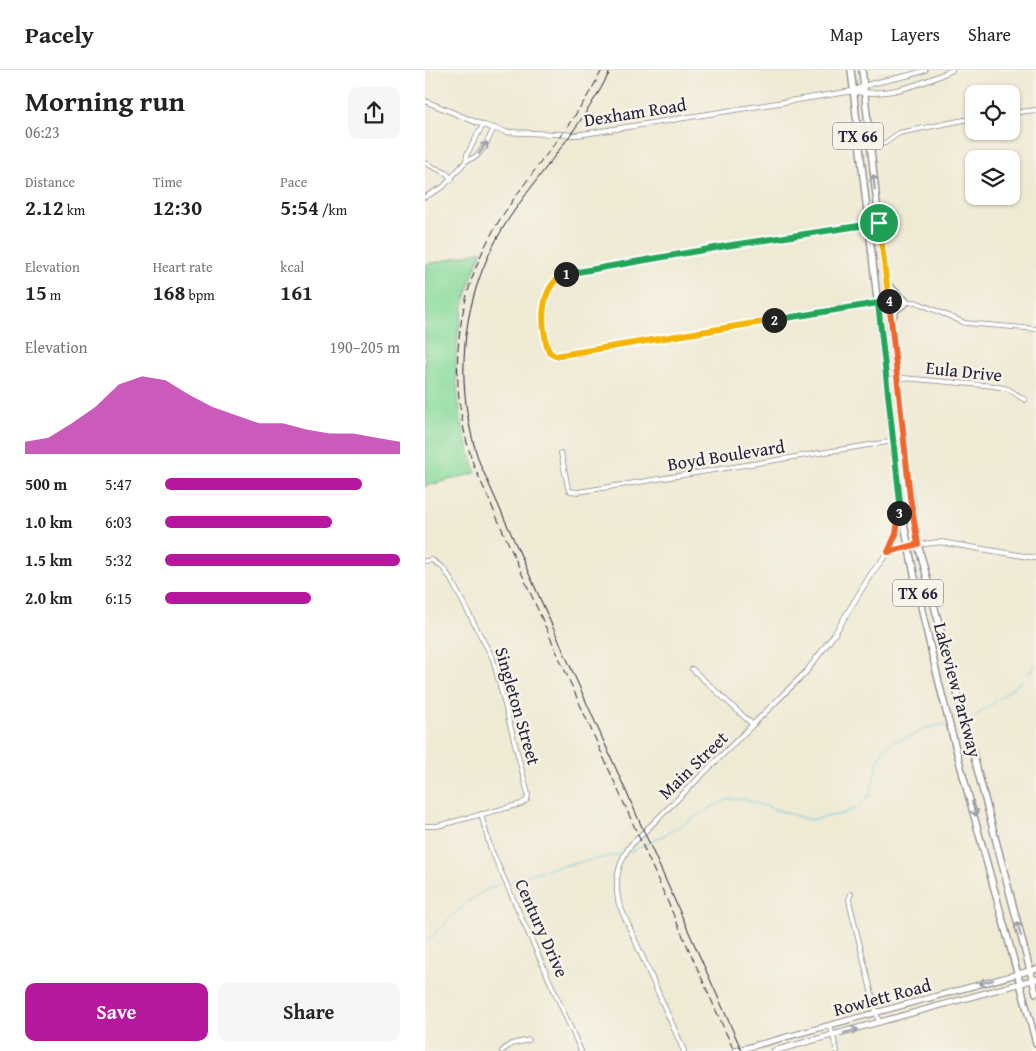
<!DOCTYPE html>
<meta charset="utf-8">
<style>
body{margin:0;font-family:"Gentium Book Plus",serif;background:#f6f6f6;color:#222;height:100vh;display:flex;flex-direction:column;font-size:19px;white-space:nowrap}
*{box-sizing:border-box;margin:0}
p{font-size:16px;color:#767676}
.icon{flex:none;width:28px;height:28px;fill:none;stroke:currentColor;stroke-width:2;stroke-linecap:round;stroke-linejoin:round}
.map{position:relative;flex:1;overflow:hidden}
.details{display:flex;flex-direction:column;background:#fff;width:425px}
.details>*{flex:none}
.tools{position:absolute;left:540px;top:15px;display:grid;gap:10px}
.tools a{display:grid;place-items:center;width:55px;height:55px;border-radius:10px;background:#fff;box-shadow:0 1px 4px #0004;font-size:25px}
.pin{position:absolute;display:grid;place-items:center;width:42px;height:42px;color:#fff;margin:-21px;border:2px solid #fff;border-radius:50%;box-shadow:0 1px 5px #0007}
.km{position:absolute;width:25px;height:25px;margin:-12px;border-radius:50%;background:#222;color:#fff;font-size:14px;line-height:25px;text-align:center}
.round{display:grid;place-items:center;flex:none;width:52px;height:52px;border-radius:10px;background:#f6f6f6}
.head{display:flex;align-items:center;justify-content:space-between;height:85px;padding:0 25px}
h1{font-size:28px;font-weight:700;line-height:38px}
.metrics{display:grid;grid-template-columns:repeat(3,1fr);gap:8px;height:85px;padding:5px 25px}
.metrics div{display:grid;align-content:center}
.metrics b{font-size:21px;font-weight:700}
.metrics small{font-size:14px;font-weight:400}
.metrics p{font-size:14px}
.chart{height:140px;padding:10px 25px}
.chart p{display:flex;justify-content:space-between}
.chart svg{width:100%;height:90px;margin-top:5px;fill:#b5179e;opacity:.7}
.button{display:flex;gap:10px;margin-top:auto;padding:10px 25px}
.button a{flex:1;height:58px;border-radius:10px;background:#b5179e;color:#fff;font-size:20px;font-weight:700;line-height:58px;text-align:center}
.button a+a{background:#f6f6f6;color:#222}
ul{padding:0 25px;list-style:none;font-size:16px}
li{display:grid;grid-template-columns:80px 60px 1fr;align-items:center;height:38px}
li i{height:12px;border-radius:6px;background:#b5179e}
header{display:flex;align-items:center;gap:30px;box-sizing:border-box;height:70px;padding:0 25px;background:#fff;border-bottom:1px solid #e0e0e0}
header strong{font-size:24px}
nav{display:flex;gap:28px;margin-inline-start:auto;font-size:18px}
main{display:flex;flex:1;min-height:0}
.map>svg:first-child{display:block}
.green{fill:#88db9c;stroke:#557e6c}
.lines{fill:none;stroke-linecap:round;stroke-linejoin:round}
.stream{stroke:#62c7e0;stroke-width:1}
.minor-casing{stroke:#888688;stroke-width:5.5}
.tertiary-casing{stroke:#888688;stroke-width:6}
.secondary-casing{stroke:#888688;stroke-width:7}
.primary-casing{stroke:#888688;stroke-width:8}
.minor{stroke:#fff;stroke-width:4}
.tertiary{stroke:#fff;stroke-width:4.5}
.secondary{stroke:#fff;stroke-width:5}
.primary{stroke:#fff;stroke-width:5.5}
.tram{stroke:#22223b;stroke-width:1}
.rail{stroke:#22223b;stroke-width:1;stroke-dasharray:8 4;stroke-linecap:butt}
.oneway{stroke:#9c9ca7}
.split-1-casing{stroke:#fff;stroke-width:10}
.split-2-casing{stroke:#fff;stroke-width:10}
.split-3-casing{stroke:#fff;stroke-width:10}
.split-4-casing{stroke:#fff;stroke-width:10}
.split-5-casing{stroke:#fff;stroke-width:10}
.split-1{stroke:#22a559;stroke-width:6}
.split-2{stroke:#f5b400;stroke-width:6}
.split-3{stroke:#22a559;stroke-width:6}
.split-4{stroke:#f0652b;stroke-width:6}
.split-5{stroke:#f5b400;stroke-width:6}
.labels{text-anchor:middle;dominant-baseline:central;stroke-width:5;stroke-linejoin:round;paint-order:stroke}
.shield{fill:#f7f3e8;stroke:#62616f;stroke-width:1}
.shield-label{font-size:16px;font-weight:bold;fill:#22223b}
.street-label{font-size:18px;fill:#22223b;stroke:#f7f3e8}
</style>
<header>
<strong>Pacely</strong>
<nav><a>Map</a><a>Layers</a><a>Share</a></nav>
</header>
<main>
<section class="details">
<div class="head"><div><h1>Morning run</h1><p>06:23</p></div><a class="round"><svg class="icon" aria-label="share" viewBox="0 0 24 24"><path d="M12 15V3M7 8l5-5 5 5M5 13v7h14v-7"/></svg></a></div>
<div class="metrics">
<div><p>Distance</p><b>2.12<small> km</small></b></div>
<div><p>Time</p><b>12:30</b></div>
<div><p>Pace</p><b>5:54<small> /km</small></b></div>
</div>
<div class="metrics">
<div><p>Elevation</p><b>15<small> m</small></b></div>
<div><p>Heart rate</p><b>168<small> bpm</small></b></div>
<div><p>kcal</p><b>161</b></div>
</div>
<div class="chart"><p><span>Elevation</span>190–205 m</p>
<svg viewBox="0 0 160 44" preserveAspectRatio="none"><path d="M0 44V38L10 36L20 29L30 21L40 10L50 6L60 8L70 15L80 21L90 25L100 29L110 29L120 32L130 34L140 34L150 36L160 38V44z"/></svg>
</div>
<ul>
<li><b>500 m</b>5:47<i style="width:84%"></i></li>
<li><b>1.0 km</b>6:03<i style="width:71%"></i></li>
<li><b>1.5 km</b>5:32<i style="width:100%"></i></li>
<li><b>2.0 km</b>6:15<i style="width:62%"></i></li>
</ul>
<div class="button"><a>Save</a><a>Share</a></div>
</section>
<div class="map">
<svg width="611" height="981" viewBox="0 0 611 981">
<rect width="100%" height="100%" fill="#f7f3e8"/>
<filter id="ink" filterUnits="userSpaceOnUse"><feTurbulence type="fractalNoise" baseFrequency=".02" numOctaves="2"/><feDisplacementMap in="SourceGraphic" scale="10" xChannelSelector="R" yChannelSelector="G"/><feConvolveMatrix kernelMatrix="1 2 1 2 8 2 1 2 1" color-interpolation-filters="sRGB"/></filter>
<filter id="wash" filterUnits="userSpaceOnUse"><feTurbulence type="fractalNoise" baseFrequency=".0096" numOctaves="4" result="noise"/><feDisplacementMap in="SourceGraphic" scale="20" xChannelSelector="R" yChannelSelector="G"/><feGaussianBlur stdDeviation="1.12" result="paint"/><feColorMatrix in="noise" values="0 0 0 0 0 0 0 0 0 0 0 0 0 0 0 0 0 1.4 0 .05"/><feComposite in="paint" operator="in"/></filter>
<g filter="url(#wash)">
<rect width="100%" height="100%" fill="#efead4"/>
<path class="green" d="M57,181C23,260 24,322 51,403L0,416V195Z"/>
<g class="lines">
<path class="stream" d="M603,604L611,595
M544,651L597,611
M280,741L303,729H318L385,750L417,744L433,737L444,726L453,692L459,678L469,671L488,666L500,658L521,654
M205,782L236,767L277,743
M86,810L127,798L196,784
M0,874C23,850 45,824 77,813"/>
</g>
</g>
<g filter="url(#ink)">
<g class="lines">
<g class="minor-casing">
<path id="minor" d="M586,43L611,40
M445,76L460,73L474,63L549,48
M41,91L42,84L58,55
M0,93L21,103L27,109
M0,127L18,117L41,91L52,86L60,76L69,58
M444,154L153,201C124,207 113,236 119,263C121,270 121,278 126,285L136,286L422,237L470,232H491L540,253L611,259
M461,310L478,308L569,316L583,319L600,330
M136,383L143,418L145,421L153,422L469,371
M0,491L7,490L18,498L24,506L68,589L103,724L102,730L96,734L12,756H0
M267,599L328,655
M56,744L65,777L156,981
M426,824L424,829L425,835L454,953
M405,955L412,981
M77,981L86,974L104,970"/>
</g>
<g class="tertiary-casing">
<path id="tertiary" d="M428,21C460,28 498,14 527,0
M0,31L58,55L81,62L152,65L428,21C450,9 477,10 500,0
M259,981L194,834C189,812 192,794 205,776L381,602L409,565L446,504L463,482L483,476L515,472L611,488"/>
</g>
<g class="secondary-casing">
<path id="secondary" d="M310,981L611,899
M349,981L611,909"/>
</g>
<g class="primary-casing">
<path id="primary" d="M426,0L475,431C507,614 564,793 611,973
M437,0L482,400L493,474L611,923
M463,215L482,232L471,240L467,248
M463,482L471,464L475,439"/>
</g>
<use href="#minor" class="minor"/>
<use href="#tertiary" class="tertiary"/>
<use href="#secondary" class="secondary"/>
<use href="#primary" class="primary"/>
<path class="tram" d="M186,0C160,51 122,94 89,141C37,215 25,308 55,394L317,981"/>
<path class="rail" d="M177,0C150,54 107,99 74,151C28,225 21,314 49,396L309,981"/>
</g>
<defs><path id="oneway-shaft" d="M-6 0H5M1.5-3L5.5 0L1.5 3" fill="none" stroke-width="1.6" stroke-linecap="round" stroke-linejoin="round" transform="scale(1.25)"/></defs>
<g class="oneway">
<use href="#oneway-shaft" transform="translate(58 78) rotate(-55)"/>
<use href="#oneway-shaft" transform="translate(449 112) rotate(-97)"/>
<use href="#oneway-shaft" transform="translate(549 739) rotate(75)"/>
<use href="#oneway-shaft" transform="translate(594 859) rotate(-105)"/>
<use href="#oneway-shaft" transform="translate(561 912) rotate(164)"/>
<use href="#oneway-shaft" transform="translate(426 961) rotate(-15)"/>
</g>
</g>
<g class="lines" filter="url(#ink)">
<g class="split-1-casing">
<path id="split-1" d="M141,204L307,175L454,153"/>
</g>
<g class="split-2-casing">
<path id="split-2" d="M141,204C117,214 116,245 120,266C121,274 122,283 130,286L349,250"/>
</g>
<g class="split-3-casing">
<path id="split-3" d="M349,250L453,233L475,432L474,443"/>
</g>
<g class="split-4-casing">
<path id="split-4" d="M464,231L485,427L493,474L463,482L471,464L474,443"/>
</g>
<g class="split-5-casing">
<path id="split-5" d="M454,153L464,231"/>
</g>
<use href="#split-1" class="split-1"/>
<use href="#split-2" class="split-2"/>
<use href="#split-3" class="split-3"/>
<use href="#split-4" class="split-4"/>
<use href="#split-5" class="split-5"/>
</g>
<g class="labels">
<g class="shield">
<rect x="408" y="52.5" width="50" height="27" rx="4"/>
<rect x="468" y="509.5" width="50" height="27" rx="4"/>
</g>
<g class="shield-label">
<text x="433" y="66">TX 66</text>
<text x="493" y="523">TX 66</text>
</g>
<g class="street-label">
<text transform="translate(210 42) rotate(-9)">Dexham Road</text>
<text transform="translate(539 301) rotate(6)">Eula Drive</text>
<text transform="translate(301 385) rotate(-9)">Boyd Boulevard</text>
<text transform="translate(533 620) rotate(75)">Lakeview Parkway</text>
<text transform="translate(93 636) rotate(74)">Singleton Street</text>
<text transform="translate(268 695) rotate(-44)">Main Street</text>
<text transform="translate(117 858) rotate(66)">Century Drive</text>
<text transform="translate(457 927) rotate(-15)">Rowlett Road</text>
</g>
</g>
</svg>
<div class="tools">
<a><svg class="icon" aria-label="locate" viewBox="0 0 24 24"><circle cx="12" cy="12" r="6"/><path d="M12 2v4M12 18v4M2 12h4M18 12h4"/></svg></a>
<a><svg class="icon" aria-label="layers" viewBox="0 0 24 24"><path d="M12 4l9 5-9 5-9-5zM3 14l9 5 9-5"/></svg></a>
</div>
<div class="pin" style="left:454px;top:153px;background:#1e9e55"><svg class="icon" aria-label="arrive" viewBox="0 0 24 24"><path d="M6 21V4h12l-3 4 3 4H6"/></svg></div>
<b class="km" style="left:141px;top:204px">1</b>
<b class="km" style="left:349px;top:250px">2</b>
<b class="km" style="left:474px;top:443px">3</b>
<b class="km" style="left:464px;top:231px">4</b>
</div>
</main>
